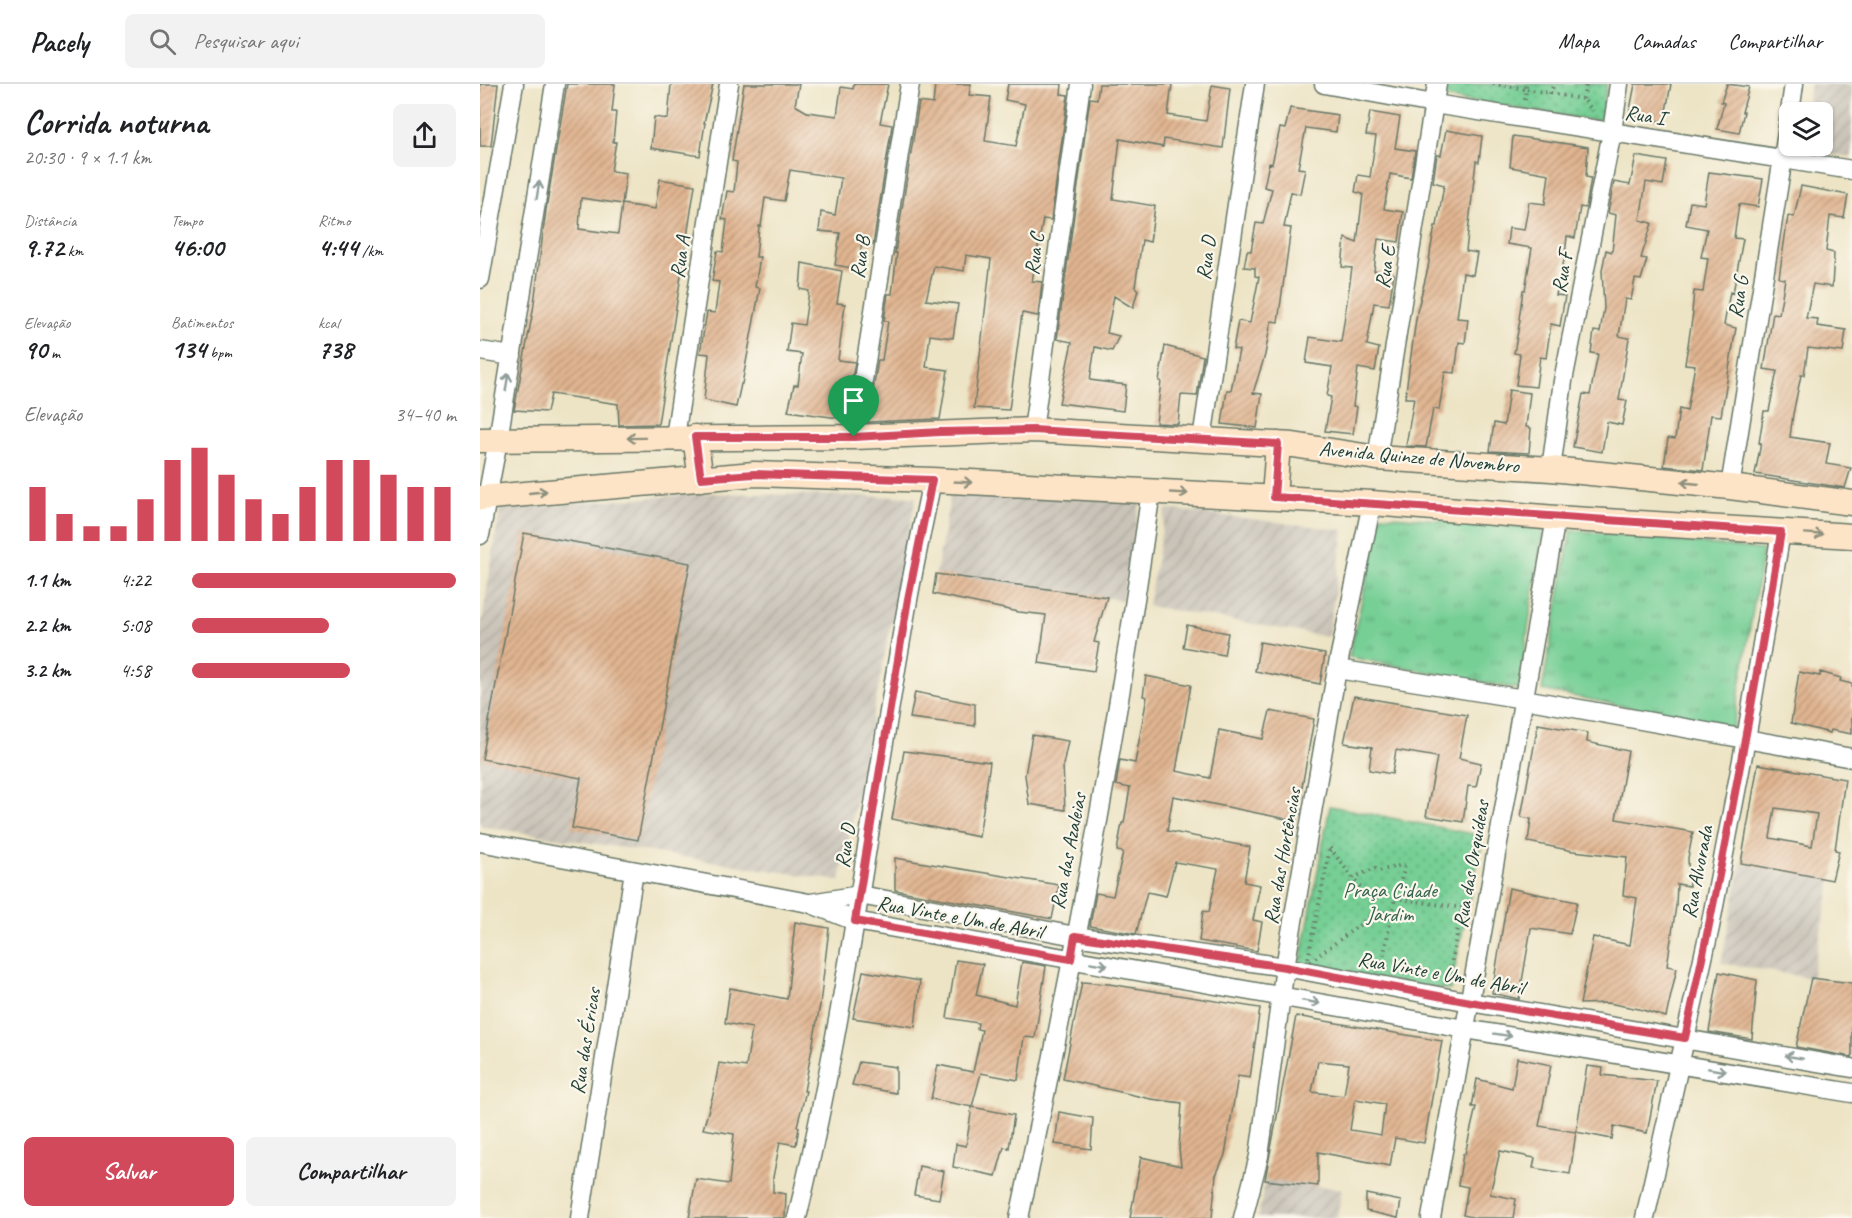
<!DOCTYPE html>
<html lang="pt">
<meta charset="utf-8">
<style>
body{margin:0;font-family:Caveat,sans-serif;background:#f2f2f2;color:#202124;height:100vh;display:flex;flex-direction:column;font-size:22px;white-space:nowrap}
*{box-sizing:border-box;margin:0}
p{font-size:20px;color:#757577}
.icon{flex:none;width:33px;height:33px;fill:none;stroke:currentColor;stroke-width:2;stroke-linecap:round;stroke-linejoin:round}
.map{position:relative;flex:1;overflow:hidden}
.drawer{display:flex;flex-direction:column;background:#fff;width:480px}
.drawer>*{flex:none}
.tools{position:absolute;left:1299px;top:18px;display:grid;gap:12px}
.tools a{display:grid;place-items:center;width:54px;height:54px;border-radius:9px;background:#fff;box-shadow:0 2px 4px #0004;font-size:30px}
.pin{position:absolute;display:grid;place-items:center;width:51px;height:51px;color:#fff;margin:-62px -26px;border-radius:50% 50% 50% 0;rotate:-45deg;box-shadow:0 0 6px #0007}
.pin .icon{rotate:45deg}
.round{display:grid;place-items:center;flex:none;width:63px;height:63px;border-radius:9px;background:#f2f2f2}
.headline{display:flex;align-items:center;justify-content:space-between;height:102px;padding:0 24px}
h1{font-size:33px;font-weight:800;line-height:45px}
.stats{display:grid;grid-template-columns:repeat(3,1fr);gap:9px;height:102px;padding:6px 24px}
.stats div{display:grid;align-content:center}
.stats b{font-size:26px;font-weight:800}
.stats small{font-size:16px;font-weight:400}
.stats p{font-size:16px}
.chart{height:168px;padding:12px 24px}
.chart p{display:flex;justify-content:space-between}
.chart svg{width:100%;height:108px;margin-top:6px;stroke:#d1495b;stroke-width:6}
.cta{display:flex;gap:12px;margin-top:auto;padding:12px 24px}
.cta a{flex:1;height:69px;border-radius:9px;background:#d1495b;color:#fff;font-size:24px;font-weight:800;line-height:69px;text-align:center}
.cta a+a{background:#f2f2f2;color:#202124}
ul{padding:0 24px;list-style:none;font-size:20px}
li{display:grid;grid-template-columns:96px 72px 1fr;align-items:center;height:45px}
li i{height:15px;border-radius:8px;background:#d1495b}
header{display:flex;align-items:center;gap:36px;box-sizing:border-box;height:84px;padding:0 30px;background:#fff;border-bottom:2px solid #e0e0e0}
header strong{font-size:28px}
nav{display:flex;gap:33px;margin-inline-start:auto;font-size:21px}
.search{width:420px;height:54px;background:#f2f2f2;display:flex;align-items:center;gap:15px;box-sizing:border-box;padding:0 21px;border-radius:9px;color:#757577;font-size:22px}
main{display:flex;flex:1;min-height:0}
.map>svg:first-child{display:block}
.industrial{fill:url(#industrial-furrows)}
.grass{fill:url(#grass-tufts);stroke:#4a8664;stroke-width:1.5}
.park{fill:url(#park-dots);stroke:#4a8664;stroke-width:1.5}
.building{fill:url(#building-hatch);fill-rule:evenodd}
.lines{fill:none;stroke-linecap:round;stroke-linejoin:round}
.minor-casing{stroke:#677767;stroke-width:21}
.secondary-casing{stroke:#677767;stroke-width:27}
.path{stroke:#677767;stroke-width:4;stroke-dasharray:1.5 4.5;stroke-linecap:butt}
.minor{stroke:#fff;stroke-width:18}
.secondary{stroke:#fee4c6;stroke-width:24}
.oneway{stroke:#8f9e9a}
.oneway2{stroke:#8e907d}
.route-casing{stroke:#fff;stroke-width:12}
.route{stroke:#d1495b;stroke-width:8}
.labels{text-anchor:middle;dominant-baseline:central;stroke-width:4.5;stroke-linejoin:round;paint-order:stroke}
.street-label{font-size:21px;fill:#1f3d34;stroke:#fbf7ec}
.park-label{font-size:21px;fill:#35624c;stroke:#fbf7ec}
</style>
<header>
<strong>Pacely</strong>
<div class="search"><svg class="icon" aria-label="search" viewBox="0 0 24 24"><circle cx="10" cy="10" r="6"/><path d="M15 15l6 6"/></svg>Pesquisar aqui</div>
<nav><a>Mapa</a><a>Camadas</a><a>Compartilhar</a></nav>
</header>
<main>
<section class="drawer">
<div class="headline"><div><h1>Corrida noturna</h1><p>20:30 · 9 × 1.1 km</p></div><a class="round"><svg class="icon" aria-label="share" viewBox="0 0 24 24"><path d="M12 15V3M7 8l5-5 5 5M5 13v7h14v-7"/></svg></a></div>
<div class="stats">
<div><p>Distância</p><b>9.72<small> km</small></b></div>
<div><p>Tempo</p><b>46:00</b></div>
<div><p>Ritmo</p><b>4:44<small> /km</small></b></div>
</div>
<div class="stats">
<div><p>Elevação</p><b>90<small> m</small></b></div>
<div><p>Batimentos</p><b>134<small> bpm</small></b></div>
<div><p>kcal</p><b>738</b></div>
</div>
<div class="chart"><p><span>Elevação</span>34–40 m</p>
<svg viewBox="0 0 160 44" preserveAspectRatio="none"><path d="M5 44V22M15 44V33M25 44V38M35 44V38M45 44V27M55 44V11M65 44V6M75 44V17M85 44V27M95 44V33M105 44V22M115 44V11M125 44V11M135 44V17M145 44V22M155 44V22"/></svg>
</div>
<ul>
<li><b>1.1 km</b>4:22<i style="width:100%"></i></li>
<li><b>2.2 km</b>5:08<i style="width:52%"></i></li>
<li><b>3.2 km</b>4:58<i style="width:60%"></i></li>
</ul>
<div class="cta"><a>Salvar</a><a>Compartilhar</a></div>
</section>
<div class="map">
<svg width="1372" height="1134" viewBox="0 0 1372 1134">
<defs>
<pattern id="industrial-furrows" width="10" height="10" patternUnits="userSpaceOnUse" patternTransform="scale(1.5)"><rect width="10" height="10" fill="#c9c3b8"/><path d="M-1 1l2-2M0 10L10 0M9 11l2-2" fill="none" stroke="#aca89f"/></pattern>
<pattern id="grass-tufts" width="24" height="20" patternUnits="userSpaceOnUse" patternTransform="scale(1.5)"><rect width="24" height="20" fill="#76cf95"/><path d="M3 7l-1-3M5 7V3M7 7l1-3M15 17l-1-3M17 17v-4M19 17l1-3" fill="none" stroke="#60a97a"/></pattern>
<pattern id="park-dots" width="8" height="8" patternUnits="userSpaceOnUse" patternTransform="scale(1.5)"><rect width="8" height="8" fill="#76cf95"/><path d="M2 2h.1M6 6h.1" fill="none" stroke="#60a97a" stroke-width="1.8" stroke-linecap="round"/></pattern>
<pattern id="building-hatch" width="6" height="6" patternUnits="userSpaceOnUse" patternTransform="scale(1.5)"><rect width="6" height="6" fill="#e1b591"/><path d="M-1 1l2-2M0 6l6-6M5 7l2-2" fill="none" stroke="#b69477"/></pattern>
</defs>
<rect width="100%" height="100%" fill="#fbf7ec"/>
<filter id="ink" filterUnits="userSpaceOnUse"><feTurbulence type="fractalNoise" baseFrequency=".0167" numOctaves="2"/><feDisplacementMap in="SourceGraphic" scale="12" xChannelSelector="R" yChannelSelector="G"/><feConvolveMatrix kernelMatrix="1 2 1 2 8 2 1 2 1" color-interpolation-filters="sRGB"/></filter>
<filter id="wash" filterUnits="userSpaceOnUse"><feTurbulence type="fractalNoise" baseFrequency=".008" numOctaves="4" result="noise"/><feDisplacementMap in="SourceGraphic" scale="24" xChannelSelector="R" yChannelSelector="G"/><feGaussianBlur stdDeviation="1.35" result="paint"/><feColorMatrix in="noise" values="0 0 0 0 0 0 0 0 0 0 0 0 0 0 0 0 0 1.4 0 .05"/><feComposite in="paint" operator="in"/></filter>
<g filter="url(#wash)">
<rect width="100%" height="100%" fill="#ede4c5"/>
<path class="industrial" d="M1330,0H1372V73L1320,67L1321,62H1342V28H1326Z
M473,397L661,413L642,516L456,490Z
M227,409L436,413L360,797L0,742V549L20,425Z
M686,425L864,446L848,553L668,522Z
M1261,779L1352,796L1331,894L1241,879Z
M785,1096L862,1105L857,1134H778Z"/>
<path class="grass" d="M901,431L1063,445L1039,605L869,573Z
M1091,446L1283,466L1253,644L1062,606Z"/>
<path class="park" d="M964,0H1127L1122,31L1117,37L963,13Z
M850,722L1003,752L970,906L820,883Z"/>
<g id="blocks">
<path class="building" d="M0,0H18L11,62H0Z
M87,0H135L132,28H136L133,58H136L131,87L146,89L142,120L175,125L180,95L215,101L178,340L139,341L138,320L71,310L67,328L34,326L53,227L66,126ZM101,114L142,120L138,150L99,145Z
M191,0H233L224,39H225L220,72L171,64L174,33L188,35Z
M264,0H319L315,21L327,28L357,32L361,3L373,5L374,0H408L400,39L412,41L393,161L382,159L377,185L355,181L360,149L339,147L341,128L355,131L361,94L310,86L304,117L285,114L281,142H279L276,173H280L275,203L280,204L262,300H261L256,323L224,316L229,270L220,269L227,228L235,229L239,198L232,197L237,167L243,168L247,136L242,135L247,107L254,108L257,78L252,77Z
M455,0H491L489,11L511,13L505,57L536,62L545,20L525,16L528,0H582L581,10L588,11L571,136L563,135L552,197L562,198L558,232L542,229L529,326L494,324L511,175L486,171L484,187L454,182L446,216L478,220L473,254L450,251L446,283L468,286L460,335L388,338L398,276H402L408,237H404L408,210H412L417,169H415L439,18L453,20Z
M619,0H692L688,31L726,37L732,1L750,4L743,64L684,55L683,63L640,55L633,115L675,122L670,158L662,156L655,203L658,206L653,224L634,212L627,249L639,252L632,267L615,263L610,296L646,301L643,327L579,319L592,258L577,255L610,14L617,15Z
M1155,0H1191L1184,38L1149,31Z
M1247,0L1269,3L1262,28H1264L1259,49L1237,45L1244,19L1241,18Z
M810,24L858,31L856,48L826,44L818,84L825,85L820,110L811,108L804,143L811,144L798,238L791,237L785,271L773,309L782,310L777,344L742,340L747,306H751L759,266L753,265L758,237L770,239L779,193L775,192V184L764,183L767,167H771L776,139L783,140L792,105L784,103L789,79L792,80L800,44L805,45Z
M890,28L920,33L915,64L935,67L931,94L910,90L904,125L923,128L919,158L898,155L894,187L914,190L909,221L894,219L887,261L899,264L895,287L878,284L873,322L877,323L873,350L845,347L851,313L847,312L852,283L826,279L830,253L861,258L872,184L862,183L865,154L877,159L883,110L875,108L878,91L890,93L896,52L886,51Z
M966,46L1002,52L999,78L996,77L986,167L997,169L993,191L983,189L977,234L988,235L985,259L979,258L975,289L965,288L959,326L953,325L946,363L926,362L934,314H925L937,228L948,184L951,163L955,142H957L964,101L953,98L957,71H961Z
M1033,52L1108,63L1106,93L1111,94L1106,124L1100,123L1095,154L1087,152L1085,172L1076,211L1085,212L1080,242L1071,240L1066,274L1060,273L1056,303L1036,301L1040,270L1034,269L1040,236L1039,235L1043,206H1045L1052,164L1027,160L1029,144L1044,146L1049,118L1065,120L1069,90L1030,83Z
M1156,72L1187,77L1183,101L1166,98L1160,136L1172,139L1161,174L1167,175L1161,196L1155,195L1151,216L1145,215L1139,252L1149,254L1139,316L1147,317L1142,341L1127,338L1122,368L1093,363L1103,310L1110,311L1118,270L1111,269L1114,247L1120,248L1124,224L1122,186L1126,166L1132,168L1136,131L1128,129L1134,98L1150,101Z
M1229,88L1283,95L1278,123L1259,120L1254,154L1263,155L1253,209L1250,208L1244,241L1256,244L1241,332L1231,331L1223,386L1184,382L1188,354L1195,355L1199,325L1207,327L1215,281L1205,280L1213,229L1212,228L1214,207L1223,208L1228,174L1221,173L1227,145L1206,141L1210,118L1224,120Z
M1321,102L1368,111L1364,134L1350,132L1346,167L1354,169L1352,203L1333,200L1326,234L1338,235L1337,242L1366,246L1363,268L1328,264L1324,291H1321L1313,330L1310,353L1350,359L1346,380L1371,384L1365,404L1275,390L1281,359H1279L1284,327H1289L1297,287L1284,285L1293,229L1299,230L1305,195L1299,194L1308,132L1314,133Z
M322,179L362,187L357,219L365,220L358,276L375,278L365,335L308,327L314,301H318L322,270L307,268L311,239L324,241L329,207L320,205Z
M685,262L723,272L717,312L701,311L698,340L676,339L681,297H679Z
M1029,306L1050,309L1046,343L1051,344L1049,369L1010,367L1014,339L1024,341Z
M44,449L210,479L158,756L92,744L101,694L2,675Z
M456,490L627,513L614,558L619,559L614,587L559,579L566,531L539,528L453,510Z
M707,541L748,549L744,571L703,563Z
M780,558L845,570L840,600L775,587Z
M1319,588L1340,592V588L1361,594L1360,597L1372,600V650L1351,646L1350,649L1311,639Z
M666,592L711,601L696,687L730,694L739,646L783,655L790,627L834,635L816,737L693,712L687,747L770,763L764,798L780,801L773,836L782,838L777,867L719,857L723,827L729,828L738,785L695,778L686,812L667,808L656,850L610,842L616,809L633,812L643,768L637,767L642,739H644L650,704L636,701L640,676L655,679L667,613L663,612Z
M435,608L495,620V642L430,634Z
M874,612L987,631L979,674L1001,679L996,703L988,702L983,738L946,732L957,673L916,666L912,690L889,686L892,663L864,659Z
M1058,640L1108,649L1107,658L1148,667L1136,735L1213,748L1208,774L1209,802L1197,800L1196,822L1187,882L1197,884L1186,933L1159,925L1128,919L1100,920L1113,853L1150,861L1157,814L1143,811L1147,773L1093,767L1048,758L1051,735L1041,733Z
M552,651L588,657L583,681L585,726L549,720L545,691Z
M424,667L510,678L499,753L412,735Z
M1278,680L1365,695L1355,766L1359,767L1352,796L1261,779ZM1295,724L1337,730L1332,762L1290,754Z
M415,774L579,801L572,835L415,806Z
M1029,804L1097,818L1090,850L1051,844L1039,915L1012,909Z
M315,838L349,844L340,921L324,1007H326L317,1042L319,1043L316,1061L300,1058L293,1093V1108L306,1110L305,1134H209L216,1095L249,1100L254,1050L223,1045L233,1011L239,979L266,983L272,944L245,939L250,904L307,915Z
M476,876L503,880L496,911L535,921L542,878L566,882L555,954L544,953L538,996L501,989L492,1023L451,1015L458,981L493,988L502,946L497,945L498,939L467,934Z
M383,887L440,897L435,943L373,934Z
M1239,888L1277,896L1272,955L1229,948Z
M1331,894L1372,899V973L1316,963Z
M602,898L629,900L780,924L770,994L758,992L745,1071L736,1091L732,1134H650L661,1073L701,1082L699,1065L702,1019L671,1015L583,995Z
M816,932L962,957L944,1059L915,1054L910,1082L838,1068V1102L785,1096ZM838,977L869,980L864,1012L832,1008ZM875,1015L905,1020L901,1051L870,1046Z
M1037,974L1071,981L1059,1042L1096,1048L1090,1090L1053,1084L1055,1074L1020,1067L1010,1110L1036,1115L1033,1134H996L983,1131L988,1103L978,1101L983,1070H985L996,1023H992L997,995L1032,1004Z
M379,978L416,983V1009L372,1001Z
M1107,982L1123,984L1122,991L1177,997L1167,1049L1134,1042L1132,1055L1096,1048Z
M492,1023L534,1031L529,1064L524,1063L516,1092L473,1083L476,1060L486,1062Z
M579,1028L613,1034L611,1065L575,1060Z
M439,1082L464,1087L459,1115L434,1111Z
M886,1110L921,1117L918,1134L886,1127Z"/>
</g>
</g>
<g filter="url(#ink)">
<use href="#blocks" fill-opacity="0" stroke="#677767" stroke-width="1.5"/>
<g class="lines">
<g class="minor-casing">
<path id="minor" d="M844,0L954,20L1372,86
M1310,28L1314,0
M0,195L34,0
M0,267L32,272
M553,346L601,0
M195,353L249,0
M374,353L430,0
M722,355L775,0
M897,374L957,0
M1071,385L1083,297L1132,48L1139,0
M1250,403L1310,30
M0,451L18,356L75,0
M857,585L1044,615L1372,674
M0,758L329,819L375,837L985,945L1372,1009
M331,819L380,811L595,852L805,883L990,918L1372,984
M100,1134L154,787
M317,1134C366,930 391,722 428,516C435,476 444,436 452,396
M539,1134C591,893 637,651 671,407
M763,1134L779,1072L805,883L857,585L892,419
M951,1134L1076,434
M1165,1134L1230,843L1266,655L1301,448"/>
</g>
<g class="secondary-casing">
<path id="secondary" d="M215,353L221,395
M0,356L374,353L553,346L813,361L897,374L1071,385L1250,403L1372,419
M794,413L798,360
M0,414L274,390L452,396L892,419L1076,434L1372,452"/>
</g>
<path class="path" d="M1013,0L1046,5V0
M1070,10L1074,0
M1103,15L1106,0
M1045,16L1046,5L1103,15L1113,27
M850,764L898,827L827,880Z
M873,794L895,784L899,787L926,780L915,814L901,885
M915,814L982,824L968,896
M898,827L912,830"/>
<use href="#minor" class="minor"/>
<use href="#secondary" class="secondary"/>
</g>
<defs><path id="oneway-shaft" d="M-6 0H5M1.5-3L5.5 0L1.5 3" fill="none" stroke-width="1.6" stroke-linecap="round" stroke-linejoin="round" transform="scale(1.5)"/></defs>
<g class="oneway">
<use href="#oneway-shaft" transform="translate(58 106) rotate(-81)"/>
<use href="#oneway-shaft" transform="translate(27 298) rotate(-81)"/>
<use href="#oneway-shaft" transform="translate(619 880) rotate(10)"/>
<use href="#oneway-shaft" transform="translate(831 918) rotate(10)"/>
<use href="#oneway-shaft" transform="translate(1023 951) rotate(9)"/>
<use href="#oneway-shaft" transform="translate(1314 973) rotate(-170)"/>
<use href="#oneway-shaft" transform="translate(1237 986) rotate(10)"/>
</g>
<g class="oneway2">
<use href="#oneway-shaft" transform="translate(156 354) rotate(179)"/>
<use href="#oneway-shaft" transform="translate(483 398) rotate(3)"/>
<use href="#oneway-shaft" transform="translate(1210 399) rotate(-174)"/>
<use href="#oneway-shaft" transform="translate(58 408) rotate(-6)"/>
<use href="#oneway-shaft" transform="translate(699 409) rotate(3)"/>
<use href="#oneway-shaft" transform="translate(1334 450) rotate(4)"/>
</g>
</g>
<g class="lines" filter="url(#ink)">
<g class="route-casing">
<path id="route" d="M553,346L798,360L794,413L1301,448C1273,618 1242,786 1205,954L990,918L805,883L595,852L591,875L375,837L428,515L452,396L274,390L221,394L215,353H374L460,348Z"/>
</g>
<use href="#route" class="route"/>
</g>
<g class="labels">
<g class="street-label">
<text transform="translate(1165 31) rotate(9)">Rua I</text>
<text transform="translate(554 170) rotate(-82)">Rua C</text>
<text transform="translate(200 173) rotate(-81)">Rua A</text>
<text transform="translate(380 173) rotate(-81)">Rua B</text>
<text transform="translate(726 174) rotate(-82)">Rua D</text>
<text transform="translate(905 183) rotate(-81)">Rua E</text>
<text transform="translate(1082 188) rotate(-79)">Rua F</text>
<text transform="translate(1258 213) rotate(-81)">Rua G</text>
<text transform="translate(939 373) rotate(5)">Avenida Quinze de Novembro</text>
<text transform="translate(365 762) rotate(-81)">Rua D</text>
<text transform="translate(588 767) rotate(-79)">Rua das Azaleias</text>
<text transform="translate(802 772) rotate(-80)">Rua das Hortências</text>
<text transform="translate(991 780) rotate(-80)">Rua das Orquídeas</text>
<text transform="translate(1217 788) rotate(-79)">Rua Alvorada</text>
<text transform="translate(480 833) rotate(10)">Rua Vinte e Um de Abril</text>
<text transform="translate(961 889) rotate(10)">Rua Vinte e Um de Abril</text>
<text transform="translate(105 957) rotate(-81)">Rua das Éricas</text>
</g>
<g class="park-label">
<text x="910" y="806">Praça Cidade<tspan x="910" dy="24">Jardim</tspan></text>
</g>
</g>
</svg>
<div class="tools">
<a><svg class="icon" aria-label="layers" viewBox="0 0 24 24"><path d="M12 4l9 5-9 5-9-5zM3 14l9 5 9-5"/></svg></a>
</div>
<div class="pin" style="left:374px;top:353px;background:#1e9e55"><svg class="icon" aria-label="arrive" viewBox="0 0 24 24"><path d="M6 21V4h12l-3 4 3 4H6"/></svg></div>
</div>
</main>
